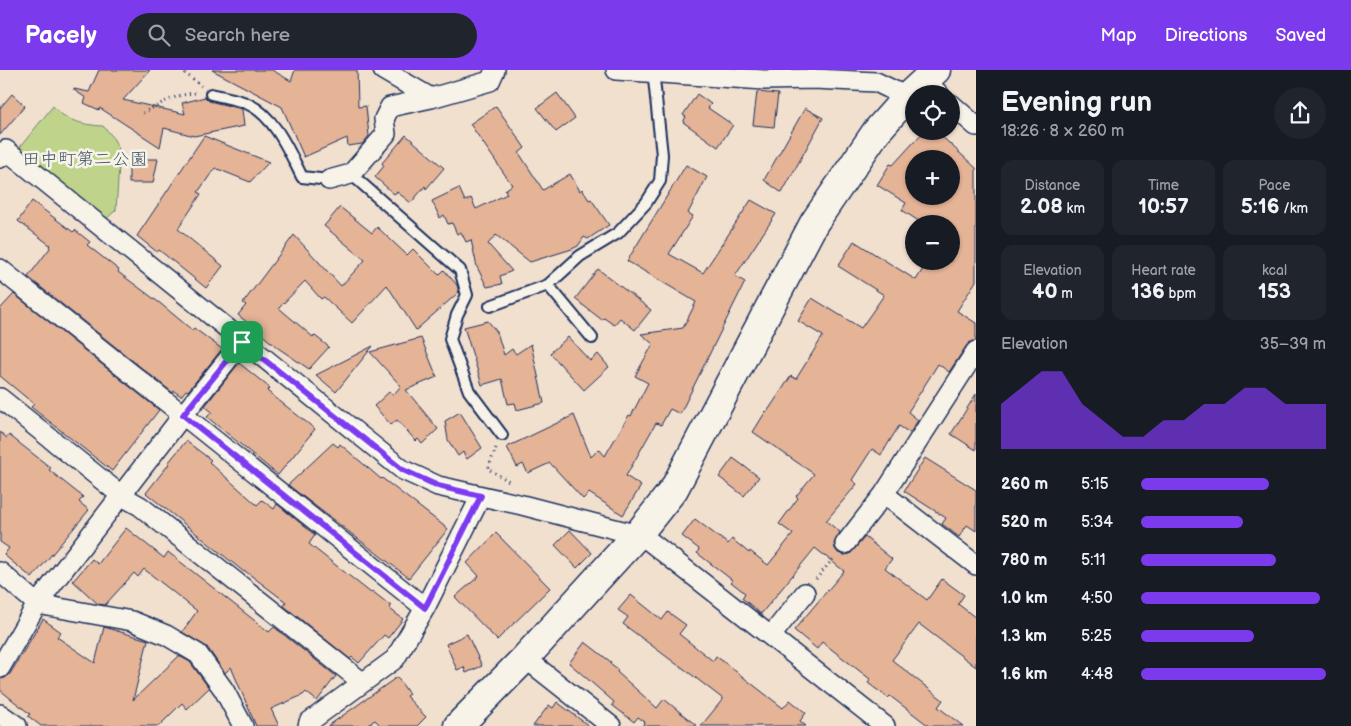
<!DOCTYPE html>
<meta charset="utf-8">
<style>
body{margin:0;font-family:"Balsamiq Sans","Klee One",sans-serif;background:#20242c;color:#f1f3f6;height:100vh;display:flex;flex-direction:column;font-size:19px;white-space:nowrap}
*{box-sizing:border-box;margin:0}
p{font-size:16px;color:#9ea1a6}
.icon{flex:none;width:28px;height:28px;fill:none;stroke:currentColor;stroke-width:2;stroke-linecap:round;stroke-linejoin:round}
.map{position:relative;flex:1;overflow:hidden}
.panel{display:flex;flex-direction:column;background:#171b24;width:375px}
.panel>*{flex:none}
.tools{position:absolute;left:905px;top:15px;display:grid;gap:10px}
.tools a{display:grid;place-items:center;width:55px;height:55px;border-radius:50%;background:#171b24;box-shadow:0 1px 4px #0004;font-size:25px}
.pin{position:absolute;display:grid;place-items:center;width:42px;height:42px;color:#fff;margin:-21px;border-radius:10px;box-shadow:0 2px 8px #0006}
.round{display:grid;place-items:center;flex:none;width:52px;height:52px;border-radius:26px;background:#20242c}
.summary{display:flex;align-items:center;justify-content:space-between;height:85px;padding:0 25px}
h1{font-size:28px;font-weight:700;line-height:38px}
.figures{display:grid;grid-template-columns:repeat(3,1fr);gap:8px;height:85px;padding:5px 25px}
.figures div{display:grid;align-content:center;border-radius:12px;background:#20242c;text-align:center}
.figures b{font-size:21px;font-weight:700}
.figures small{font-size:14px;font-weight:400}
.figures p{font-size:14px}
.chart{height:140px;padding:10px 25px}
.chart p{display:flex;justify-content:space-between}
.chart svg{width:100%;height:90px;margin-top:5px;fill:#7c3aed;opacity:.7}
ul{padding:0 25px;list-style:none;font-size:16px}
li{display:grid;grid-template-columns:80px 60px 1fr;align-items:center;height:38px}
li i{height:12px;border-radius:6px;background:#7c3aed}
header{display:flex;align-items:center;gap:30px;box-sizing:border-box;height:70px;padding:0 25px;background:#7c3aed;color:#fff}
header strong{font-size:24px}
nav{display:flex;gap:28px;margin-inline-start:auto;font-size:18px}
.search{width:350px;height:45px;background:#20242c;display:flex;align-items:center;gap:12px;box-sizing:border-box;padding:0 18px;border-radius:28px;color:#9ea1a6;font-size:19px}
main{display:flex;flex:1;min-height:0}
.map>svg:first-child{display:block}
.green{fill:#bfd48a;stroke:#6d8274}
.building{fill:#e5b396;stroke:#1b2f5e;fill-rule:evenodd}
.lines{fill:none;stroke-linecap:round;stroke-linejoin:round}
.lane-casing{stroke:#1b2f5e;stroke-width:14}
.street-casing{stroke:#1b2f5e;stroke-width:22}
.secondary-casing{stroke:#1b2f5e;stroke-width:31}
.path{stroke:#1b2f5e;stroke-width:3;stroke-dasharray:1 4;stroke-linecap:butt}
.lane{stroke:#f7f3e8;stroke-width:10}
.street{stroke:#f7f3e8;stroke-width:19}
.secondary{stroke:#f7f3e8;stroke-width:28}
.route-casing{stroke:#fff;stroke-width:10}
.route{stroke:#7c3aed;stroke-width:6}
.labels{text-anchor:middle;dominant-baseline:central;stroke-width:5;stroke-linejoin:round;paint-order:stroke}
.park-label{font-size:18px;fill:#445869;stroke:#f7f3e8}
</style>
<header>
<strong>Pacely</strong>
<div class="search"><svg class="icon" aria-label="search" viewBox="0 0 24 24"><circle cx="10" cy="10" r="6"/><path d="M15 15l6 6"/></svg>Search here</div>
<nav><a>Map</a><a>Directions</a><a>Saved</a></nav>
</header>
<main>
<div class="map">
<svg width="976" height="656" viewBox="0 0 976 656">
<rect width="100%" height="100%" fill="#f2e0cf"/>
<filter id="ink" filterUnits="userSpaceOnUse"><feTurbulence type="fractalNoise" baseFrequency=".02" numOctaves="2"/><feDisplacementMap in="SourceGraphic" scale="10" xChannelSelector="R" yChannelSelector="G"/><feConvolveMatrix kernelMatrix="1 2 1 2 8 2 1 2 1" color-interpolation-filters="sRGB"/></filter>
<g filter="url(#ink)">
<path class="green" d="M53,36C65,51 84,55 103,56L112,66L120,81L116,140L105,150L20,77Z"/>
<path class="building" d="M99,0H150L123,30L185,44L182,33L205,27L209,31L242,39L244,56L194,66L164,58L160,77L100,38L99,40L84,33L86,28L74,20V19L89,22Z
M212,0H272L291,11L295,0H357L358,37L366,36L369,66L362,74L348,76L347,68L304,87L282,37Z
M757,22L778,24L774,57L753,55Z
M557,23L575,48L556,62L537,38Z
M12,24L25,36L0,65V38Z
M697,24L711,34L708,38L733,55L718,77L683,52L686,47L683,45Z
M496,36L525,78L519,83L543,120L570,104L580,121L582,119L589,130L591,129L609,155L588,169L584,167L578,176L572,179L530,192L496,165L488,174L512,201L500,206L502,214L487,217L477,197L471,170L466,172L461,162L457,164L452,153L448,154L444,145L440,148L432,131L459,118L465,131L471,128L476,139L507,124L505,120L512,115L470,54Z
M805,38L823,48L782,123L764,110Z
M924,61H936L976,98V211L957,241L976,253V270L967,275L949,302L938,294L908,342L918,350L910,363L899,356L881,385L872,379L852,410L857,414L826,451L840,462L834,473L835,479L838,483L844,485L850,484L865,467L892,489L885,498L927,530L942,509L964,525L958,534L976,548V597L919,554L892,590L943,630L938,637L963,656H929L890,626L888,628L868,613L870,609L822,572L817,579L794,560L844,501L815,478L761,544L742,528L745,523L731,512L732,510L697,483L699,479L682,466L695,449L728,474L732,469L749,483L750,481L768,495L793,464L779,454L798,428L796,426L814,404L753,362L766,341L767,342L791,306L796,309L823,266L798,251L812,228L861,258L884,225L838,196L854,171L916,210L928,191H951V154H923L902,140L906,133L877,115L890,94L893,95ZM914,89H951V126H914Z
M406,65L444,98L426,119L425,116L411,133L397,122L394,124L375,107L384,96L382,93Z
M204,66L269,92L250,112L215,98L198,122L201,124L178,159L223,196L206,218L159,180L157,182L137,166Z
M136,89H158L153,113H129V96H136Z
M686,95L707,107L688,143L693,146L669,184L703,203L751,130L776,144L735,206L745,212L680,344L670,339L661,355L656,353L626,406L641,416L623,445L589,423L583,429L550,393L528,403L523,394L517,397L507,377L574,345L591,387L599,379L605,386L629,345L631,346L648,313L635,306L653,274L641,264L683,258L696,232L627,191Z
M32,131L73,162L75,160L90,172L87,175L119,200L118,202L161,234L192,260L194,258L222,279L188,321L186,320L181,326L174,321L173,323L28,207L50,178L49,176L50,175L18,151Z
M340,137L372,163L377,157L407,185L413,179L439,205L444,200L457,215L459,222L416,260L387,215L352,253L324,227L321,229L305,211L279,238L313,267L314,265L329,277L309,299L278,278L238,245L246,235L243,233L294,165L341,216L365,190L324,156Z
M598,199L651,240L635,260L620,248L614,255L604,248L602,250L575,229Z
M14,224L159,340L112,401L31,337L34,334L0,306V239Z
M488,251L497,262L504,285L512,279L516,284L531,274L544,333L517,340L515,333L508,334L502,309L482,315L464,257Z
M568,267L590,291L598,284L609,297L584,320L550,283Z
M421,268L437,307L406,320L438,359L422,374L418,369L416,371L397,350L391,355L374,336L389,322L393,325L401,316L370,282Z
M373,276L336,322L316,305Z
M239,293L270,318L267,321L315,359L278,405L207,347L212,342L205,336Z
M976,324V380L951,364Z
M460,342L482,378L467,389L463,382L458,386L448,370L445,351Z
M0,362L7,368L9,365L51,398L49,400L83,427L79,432L89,440L32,508L4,485L9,478L0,472Z
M186,371L211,390L209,392L257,435L262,430L274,439L277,434L315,465L309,474L371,523L372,521L391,536L390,539L403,549L388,568L384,565L359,593L352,587L350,589L284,536L286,532L245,501L244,502L146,423L169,394L168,393Z
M333,373L338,377L340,374L381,409L382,408L448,459L409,508L288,415Z
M733,388L759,407L744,426L719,407Z
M925,388L976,420V461L967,455L959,467L942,454L946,448L904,421Z
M126,458L164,488L168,482L269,562L274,557L336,606L317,631L306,622L303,625L271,639L279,656H256L231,597L225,603L207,577L182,562L197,541L144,499L138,507L134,503L105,535L98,534L73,511L92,489L98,494Z
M570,460L592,483L577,498L555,475Z
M496,463L550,518L497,570L455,527L479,506L467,493Z
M631,525L662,550L668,542L686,555L679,564L713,591L716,586L783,638L790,630L806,643L800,651L806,656H701L723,629L679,595V596L623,554L628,547L618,540Z
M43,549L61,562L57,567L95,593L104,557L148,570L133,630L179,586L190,592L209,618L187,639L182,633L159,656H41L28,646L30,644L0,620V609L5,608L10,604Z
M467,564L482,596L466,603L464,597L457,600L446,574Z
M585,572L611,592L610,594L618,600L617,602L657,638L664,629L697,656H642L645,652L638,647L634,652L612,635L614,632L569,593Z
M397,607L409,624L406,626L426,647L417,656H381L375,650L366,656H328Z
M557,632L589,656H533L549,635L553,638Z"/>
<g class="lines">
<g class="lane-casing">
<path id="lane" d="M211,24C223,27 237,29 248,34C275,46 290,83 302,107L329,110
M351,104L460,200L467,225L457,245L450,269L469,321L502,365
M548,215L592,268
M490,236L548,215L580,186L618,163L646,133L660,111L662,85L653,0"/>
</g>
<g class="street-casing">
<path id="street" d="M383,0L431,28
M616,0L764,10L814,9L876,12L907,27
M924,10L939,24
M951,34L976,56
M0,88L6,80L403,400L438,416L522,435L638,465
M329,110L351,104L386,64L384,49L390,37L431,28L490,11L495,0
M0,199L425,538
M0,328L122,426L140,436L362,612
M884,424L976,495
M639,463L885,656
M845,474L884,424L976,281
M0,502L37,534L132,551L166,565L198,584L224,620L243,656
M771,566L805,523
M525,588L611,656
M0,598L37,534L183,345L242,272
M0,644L17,656
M308,656L309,652L395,589L425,538L481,426"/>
</g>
<g class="secondary-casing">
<path id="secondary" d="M458,656L525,588L639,463L674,419L814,153L876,62L907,27L936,0"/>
</g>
<path class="path" d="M181,0L201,16
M143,43C160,34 178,23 198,23
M496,378L488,399L509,411
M816,509L833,489"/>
<use href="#lane" class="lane"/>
<use href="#street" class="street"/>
<use href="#secondary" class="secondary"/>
</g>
</g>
<g class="lines" filter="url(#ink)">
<g class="route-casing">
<path id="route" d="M242,272L403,400L438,416L481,426L425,538L183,345Z"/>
</g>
<use href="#route" class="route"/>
</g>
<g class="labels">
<g class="park-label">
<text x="85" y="89">田中町第二公園</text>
</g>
</g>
</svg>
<div class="tools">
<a><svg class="icon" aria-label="locate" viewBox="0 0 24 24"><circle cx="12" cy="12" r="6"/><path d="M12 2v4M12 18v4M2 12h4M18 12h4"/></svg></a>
<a>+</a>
<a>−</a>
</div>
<div class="pin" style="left:242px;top:272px;background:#1e9e55"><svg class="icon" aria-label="arrive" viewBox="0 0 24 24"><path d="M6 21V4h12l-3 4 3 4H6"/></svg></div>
</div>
<section class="panel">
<div class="summary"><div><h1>Evening run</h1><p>18:26 · 8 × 260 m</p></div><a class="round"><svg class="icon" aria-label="share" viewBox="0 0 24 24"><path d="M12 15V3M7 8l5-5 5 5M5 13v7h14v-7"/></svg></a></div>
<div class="figures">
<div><p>Distance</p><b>2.08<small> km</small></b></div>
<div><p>Time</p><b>10:57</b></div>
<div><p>Pace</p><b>5:16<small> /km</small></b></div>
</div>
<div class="figures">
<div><p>Elevation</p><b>40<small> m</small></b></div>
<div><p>Heart rate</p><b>136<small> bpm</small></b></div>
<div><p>kcal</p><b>153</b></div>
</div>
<div class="chart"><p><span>Elevation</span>35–39 m</p>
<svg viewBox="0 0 160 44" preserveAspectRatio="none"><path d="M0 44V22L10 14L20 6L30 6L40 22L50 30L60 38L70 38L80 30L90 30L100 22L110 22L120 14L130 14L140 22L150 22L160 22V44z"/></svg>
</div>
<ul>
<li><b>260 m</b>5:15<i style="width:69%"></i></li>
<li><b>520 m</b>5:34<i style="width:55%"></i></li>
<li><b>780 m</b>5:11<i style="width:73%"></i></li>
<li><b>1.0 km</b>4:50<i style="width:97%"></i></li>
<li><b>1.3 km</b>5:25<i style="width:61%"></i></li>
<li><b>1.6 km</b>4:48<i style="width:100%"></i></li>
</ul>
</section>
</main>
